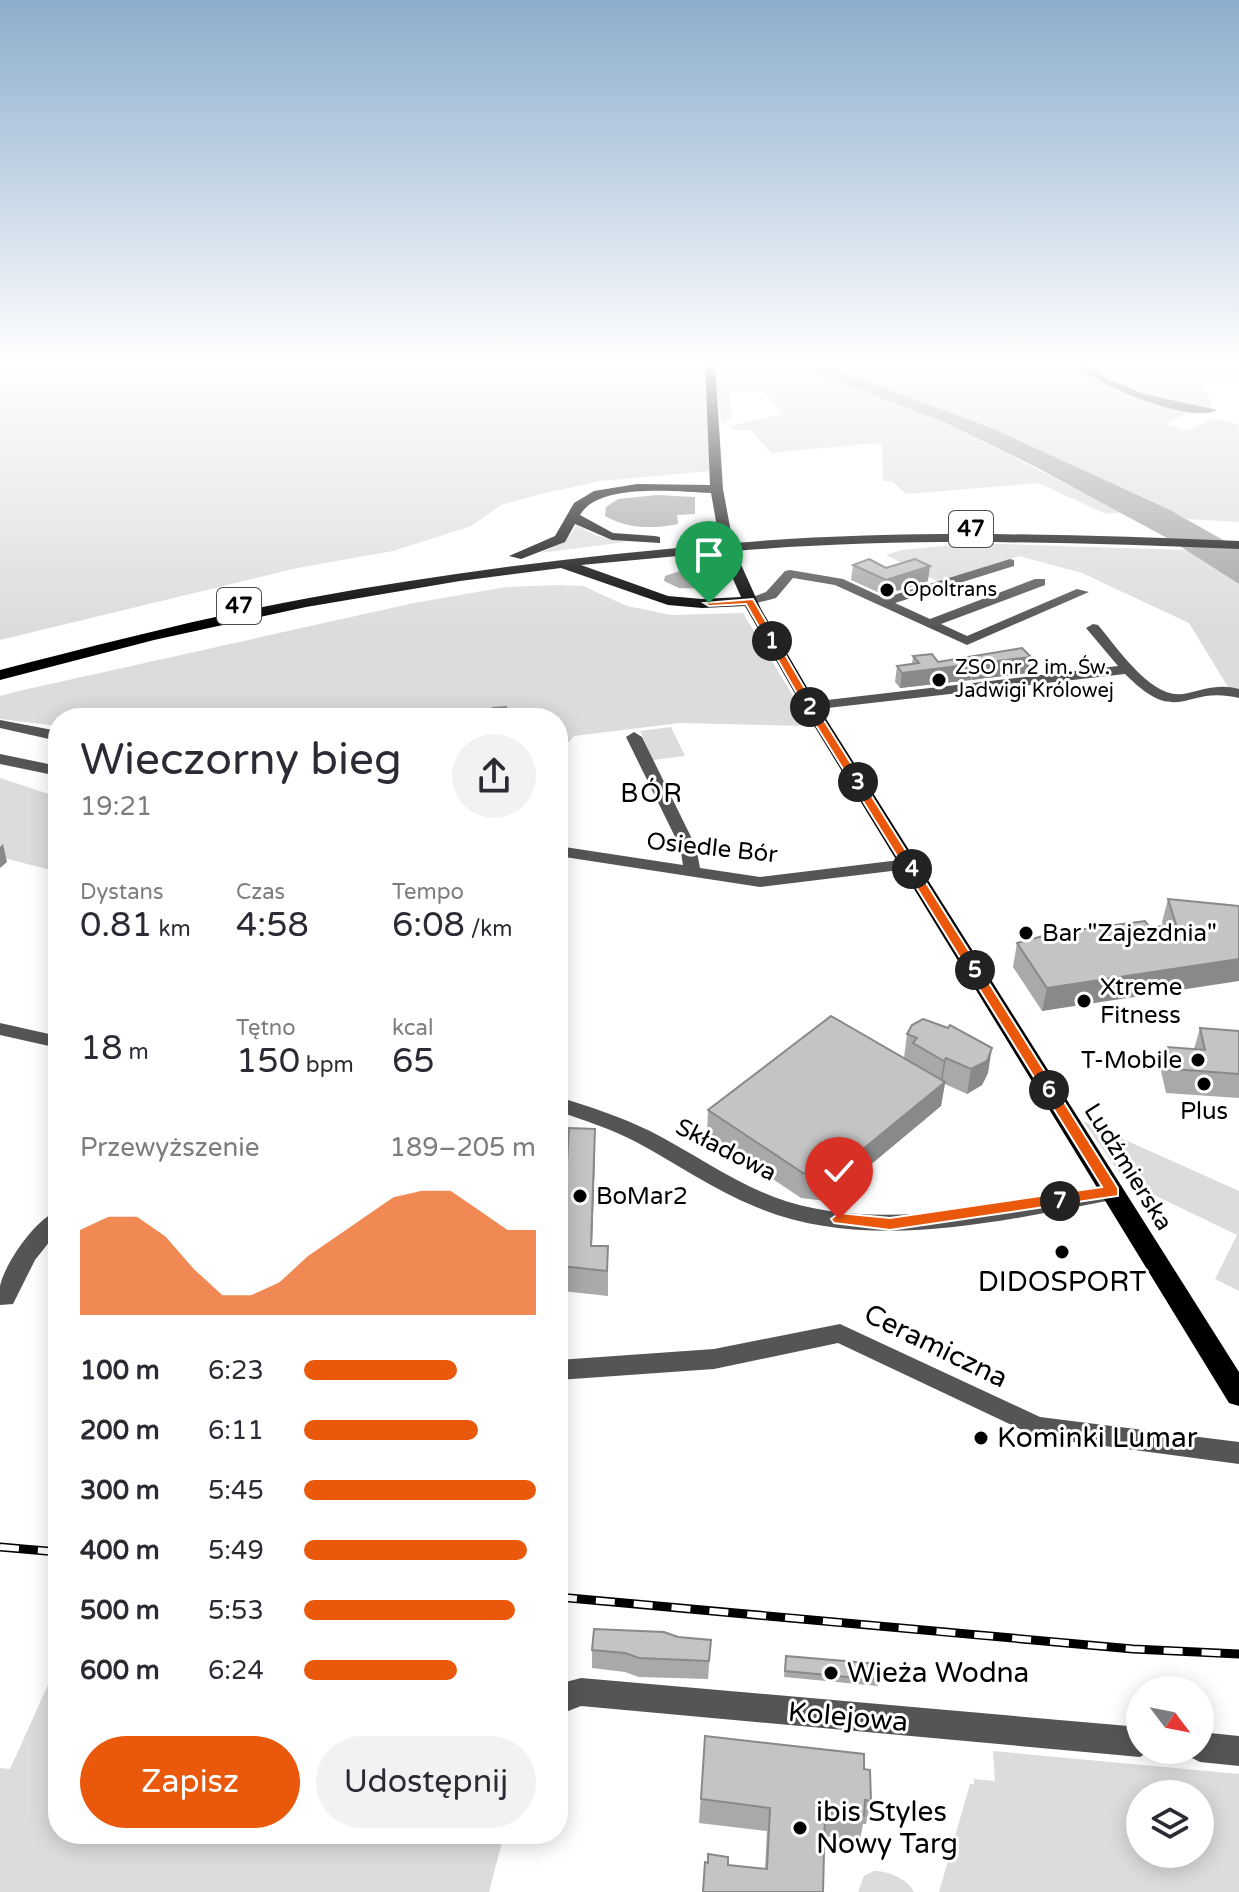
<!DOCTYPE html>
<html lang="pl">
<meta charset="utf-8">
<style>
body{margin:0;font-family:"Varela Round",sans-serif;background:#f2f2f3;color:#2b2b33;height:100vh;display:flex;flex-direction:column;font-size:30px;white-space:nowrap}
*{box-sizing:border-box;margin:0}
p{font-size:26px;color:#7c7c81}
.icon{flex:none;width:44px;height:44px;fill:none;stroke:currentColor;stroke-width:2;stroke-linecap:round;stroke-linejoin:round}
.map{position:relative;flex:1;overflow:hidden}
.side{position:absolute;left:48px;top:708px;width:520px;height:1136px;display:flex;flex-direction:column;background:#fff;border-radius:32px;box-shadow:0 4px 20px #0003}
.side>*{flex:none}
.needle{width:52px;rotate:122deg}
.controls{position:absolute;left:1126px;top:1676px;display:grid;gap:16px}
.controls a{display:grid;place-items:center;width:88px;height:88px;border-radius:50%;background:#fff;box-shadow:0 4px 20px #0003;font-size:40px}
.pin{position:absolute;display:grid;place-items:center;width:68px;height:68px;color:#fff;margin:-82px -34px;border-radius:50% 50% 50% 0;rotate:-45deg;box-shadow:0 0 8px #0007}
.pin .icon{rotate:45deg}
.km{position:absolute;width:40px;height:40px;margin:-20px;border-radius:50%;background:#222;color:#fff;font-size:22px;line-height:40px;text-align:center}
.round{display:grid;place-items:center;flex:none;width:84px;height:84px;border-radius:42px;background:#f2f2f3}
.headline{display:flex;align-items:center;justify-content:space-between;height:136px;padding:0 32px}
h1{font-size:44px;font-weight:600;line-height:60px}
.metrics{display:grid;grid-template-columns:repeat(3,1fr);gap:12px;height:136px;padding:8px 32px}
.metrics div{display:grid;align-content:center}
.metrics b{font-size:34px;font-weight:600}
.metrics small{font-size:22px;font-weight:400}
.metrics p{font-size:22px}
.chart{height:224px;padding:16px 32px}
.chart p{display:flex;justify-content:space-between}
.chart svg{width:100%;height:144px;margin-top:8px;fill:#ea580c;opacity:.7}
.action{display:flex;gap:16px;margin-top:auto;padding:16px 32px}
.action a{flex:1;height:92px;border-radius:48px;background:#ea580c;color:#fff;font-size:32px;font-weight:600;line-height:92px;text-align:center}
.action a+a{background:#f2f2f3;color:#2b2b33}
ul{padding:0 32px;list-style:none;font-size:26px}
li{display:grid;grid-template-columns:128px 96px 1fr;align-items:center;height:60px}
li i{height:20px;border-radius:10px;background:#ea580c}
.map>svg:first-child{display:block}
.green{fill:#dcdcdc;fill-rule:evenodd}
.water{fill:#a3a3a3}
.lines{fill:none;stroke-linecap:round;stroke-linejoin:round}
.minor{fill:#555;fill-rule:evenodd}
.major{fill:#000;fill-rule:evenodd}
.rail-casing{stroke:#000;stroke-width:9}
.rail{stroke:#fff;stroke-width:6;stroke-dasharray:19;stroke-linecap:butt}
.wall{fill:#a9a9a9}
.shaded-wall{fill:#898989}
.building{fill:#c4c4c4;stroke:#898989;stroke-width:2}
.route{fill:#ea580c;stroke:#fff;stroke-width:2}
.poi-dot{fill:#000;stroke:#fff;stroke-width:3}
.labels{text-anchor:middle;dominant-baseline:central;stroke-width:6;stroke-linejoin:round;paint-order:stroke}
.far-poi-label{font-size:20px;fill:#000;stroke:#fff;text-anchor:start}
.shield{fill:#fff;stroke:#4c4c4c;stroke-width:2}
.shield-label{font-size:22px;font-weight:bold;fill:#000}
.street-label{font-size:24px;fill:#000;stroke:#fff}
.poi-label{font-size:24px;fill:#000;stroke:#fff;text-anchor:start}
.neighbourhood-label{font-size:26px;letter-spacing:2px;fill:#000;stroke:#fff}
.near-poi-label{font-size:28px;fill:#000;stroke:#fff;text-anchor:start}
.near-street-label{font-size:28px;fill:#000;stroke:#fff}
</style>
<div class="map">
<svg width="1239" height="1892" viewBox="0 0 1239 1892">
<rect width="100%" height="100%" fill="#fff"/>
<path class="green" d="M0,363H704L710,471L600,481L541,494L501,505L471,526L393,551L297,568L0,640Z
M715,363H790L944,422L1122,512L1106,514L1038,483L906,494L892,481H883L882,445L875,443L771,453L751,430H733L729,426L782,414L764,392H730L732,418L721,424Z
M828,363H1239V382L1204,384L1213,409L1198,408L1166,424L1187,431L1214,418L1239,425V522L1187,519L999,431L844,373Z
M576,525L597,536L626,542L540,553C555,546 570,541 576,525Z
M972,543L1186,550L1239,584V692L1228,687L1189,623L1082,573L1019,556L939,582L886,555L902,550Z
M558,585L583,586L627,606L671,615L743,613L811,726L680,723L574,736L566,745H558V718L479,713L478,718H58V726L0,719V696L23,690L414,603L506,587Z
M671,727L685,756L653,760L640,731Z
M0,778L58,797V872L0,857Z
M1083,1121L1239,1191V1291L1215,1279L1237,1235L1125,1181Z
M56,1667L58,1834H504L489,1892H0V1768L10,1769Z
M993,1751L1239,1774V1892H939L970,1784H974V1779L995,1781ZM1140,1794H1200V1854H1140Z
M874,1871C888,1871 908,1879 914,1892H858L864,1876Z"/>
<path class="water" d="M790,363H828L844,373L994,429L1170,510L1239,549V584L1167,538L1034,466L944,422Z
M657,495L695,497V514L677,515L678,524C654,529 627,529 605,516L606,507L618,499Z
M686,569L688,577C700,576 714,578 718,589L679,588L664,581L665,576Z"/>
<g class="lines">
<path class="minor" d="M1073,363H1084L1107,379L1144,394L1217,410C1193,425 1093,384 1073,363Z
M1010,559L1014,560V566L895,603L930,619L1035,579H1045V585L941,624L967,636L1077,589L1089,592L967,645L835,585L793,578L776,598L749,605L742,601L766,592L785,571L790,570L843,579L884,598Z
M1093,624L1098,625C1117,647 1151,699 1183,694C1203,690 1218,683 1239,689V698C1184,684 1180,729 1125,674L810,710L803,706L810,702L1118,666L1086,628Z
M0,720L58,731V741L0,728Z
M634,732L642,737L696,847L700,868L760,877L908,859L916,864L908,869L760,887L558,856V846L683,865L680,847L626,737Z
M0,754L58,766V776L0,764Z
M0,1023L58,1036V1048L0,1035Z
M558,1097C589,1106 621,1117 650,1131C691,1152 730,1180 774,1197C874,1235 1010,1203 1112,1184L1120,1186L1123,1192L1120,1198L1112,1200C998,1222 867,1253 756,1207C714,1190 677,1164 638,1143C612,1129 585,1121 558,1111Z
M58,1211V1231L35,1260L13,1304L0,1305C0,1299 0,1292 0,1286C5,1263 36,1218 58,1211Z
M840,1324L1040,1417L1239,1442V1464L1037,1437L838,1343L714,1369L558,1380V1360L714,1349Z
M581,1678L1140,1727V1750H1151L1140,1757L581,1706L558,1715V1684Z
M1200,1732L1239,1736V1766L1200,1762L1190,1757L1187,1750H1200Z"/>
<path class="major" d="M705,363H715L723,489L733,543C902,529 1070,534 1239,541V549C1071,542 903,537 735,551L761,609L818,706L1239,1372V1406L1229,1403L802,706L745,606L702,608L668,605L561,568L460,581L306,607L154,640L0,680V670C102,644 205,617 309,598C445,573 582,556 720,544L711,493C678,492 599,482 580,515L613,533L655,536L660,537V543L612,540L575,524L565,542L521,559L509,556L555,536L574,503L594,491L637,484L710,485ZM721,552L741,597L702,599L668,596L581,565Z"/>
<g class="rail-casing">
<path id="rail" d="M0,1547L58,1552
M558,1597L1133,1649L1239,1654"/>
</g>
<use href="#rail" class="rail"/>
</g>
<path class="wall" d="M853,565L886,568L928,581L884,595L851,580Z
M1022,648L1028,673L900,688L895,682L897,666L912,664L913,656L938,662Z
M1168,899L1239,906L1042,1011L1013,967L1017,943L1163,926L1162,922Z
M1200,1028L1239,1031V1098L1166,1093L1161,1071L1168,1047L1194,1049Z
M907,1034L988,1073L982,1085L967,1094L945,1084L941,1106L827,1201L801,1198L707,1135L708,1110L904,1058Z
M595,1154L592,1246H608V1296L562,1291L561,1266Z
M678,1637L711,1640L708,1679L639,1677L625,1672L592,1668V1650Z
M785,1662L879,1680L878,1686L784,1677Z
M705,1736L864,1769L871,1801L866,1824H863L860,1840L824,1836L823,1892L728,1865L765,1869L767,1831L699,1823Z"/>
<path class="shaded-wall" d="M930,566L928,581L884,595L886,580Z
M1031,657L1028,673L972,680L974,664Z
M974,664L971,680L900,688L902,673Z
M3,844L7,862L0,868V847Z
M1239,959V981L1042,1011L1047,988Z
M992,1048L988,1073L982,1085L967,1094L971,1069Z
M946,1058L942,1083L940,1085L944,1061Z
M945,1082L941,1106L827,1201L830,1176Z
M595,1129V1154L591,1271V1246Z"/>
<path class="building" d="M869,559L886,568L915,559L930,566L886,580L853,565Z
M1022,648L1031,657L974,664L971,660L974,664L902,673L897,666L919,663L913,656L932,654L938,662Z
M506,707L509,718H491L490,713L494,712L493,708Z
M1168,899L1239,906V959L1047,988L1017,943L1054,933L1145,921L1150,928L1176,924Z
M831,1016L945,1082L830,1176L803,1173L708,1110Z
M923,1019L948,1028L950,1025L992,1048L987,1061L971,1069L946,1058L944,1061L913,1043L917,1038L907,1034L912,1025Z
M1200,1028L1239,1031V1074L1173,1069L1168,1047L1205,1050Z
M569,1128L595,1129L591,1246H608L607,1271L561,1266Z
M594,1629L664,1632L678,1637L711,1640L709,1661L639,1658L625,1653L592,1650Z
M786,1656L879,1664V1680L785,1671Z
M705,1736L864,1754V1769L870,1770L871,1801L865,1800L864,1816L825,1812L823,1892H703L705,1862L708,1863V1854L728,1857V1865L767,1869L770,1808L701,1799Z"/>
<linearGradient id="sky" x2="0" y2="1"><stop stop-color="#8cadcc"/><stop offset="0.58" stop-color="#fff"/><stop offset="1" stop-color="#fff" stop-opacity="0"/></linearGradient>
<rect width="1239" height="628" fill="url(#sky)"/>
<path class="route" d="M753,599L815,706L1118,1188V1196L890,1230L834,1223L831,1219L839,1213L890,1218L1102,1187L804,706L746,604L709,606L704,603Z"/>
<g class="poi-dot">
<circle cx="887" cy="590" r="8"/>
<circle cx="939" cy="680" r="8"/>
<circle cx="1026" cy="933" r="8"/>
<circle cx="1084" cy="1001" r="8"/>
<circle cx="1198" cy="1060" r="8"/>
<circle cx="1204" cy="1084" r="8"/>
<circle cx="580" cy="1196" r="8"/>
<circle cx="1062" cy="1252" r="8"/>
<circle cx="981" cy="1438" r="8"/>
<circle cx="831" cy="1673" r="8"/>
<circle cx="800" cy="1828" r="8"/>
</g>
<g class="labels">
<g class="far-poi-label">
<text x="903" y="590">Opoltrans</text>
<text x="955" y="668">ZSO nr 2 im. Św.<tspan x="955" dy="23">Jadwigi Królowej</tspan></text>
</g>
<g class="shield">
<rect x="949" y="511" width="44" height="36" rx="6"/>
<rect x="217" y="588" width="44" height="36" rx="6"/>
</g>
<g class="shield-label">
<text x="971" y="529">47</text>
<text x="239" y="606">47</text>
</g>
<g class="street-label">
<text transform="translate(712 848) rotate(6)">Osiedle Bór</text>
<text transform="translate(726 1150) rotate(27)">Składowa</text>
<text transform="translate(1128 1167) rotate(58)">Ludźmierska</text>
</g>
<g class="poi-label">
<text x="1042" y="933">Bar "Zajezdnia"</text>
<text x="1100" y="987">Xtreme<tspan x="1100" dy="28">Fitness</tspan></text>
<text x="1182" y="1060" text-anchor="end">T-Mobile</text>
<text x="1204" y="1111" text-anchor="middle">Plus</text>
<text x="596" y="1196">BoMar2</text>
</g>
<g class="neighbourhood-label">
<text x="652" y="793">BÓR</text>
</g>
<g class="near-poi-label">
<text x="1062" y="1282" text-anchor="middle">DIDOSPORT</text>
<text x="997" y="1438">Kominki Lumar</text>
<text x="847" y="1673">Wieża Wodna</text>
<text x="816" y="1812">ibis Styles<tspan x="816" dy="32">Nowy Targ</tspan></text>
</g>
<g class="near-street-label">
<text transform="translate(936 1346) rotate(26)">Ceramiczna</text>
<text transform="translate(848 1717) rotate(5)">Kolejowa</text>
</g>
</g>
</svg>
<div class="controls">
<a><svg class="needle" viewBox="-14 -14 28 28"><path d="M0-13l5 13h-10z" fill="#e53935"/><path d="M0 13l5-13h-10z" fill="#7c7c81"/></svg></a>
<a><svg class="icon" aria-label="layers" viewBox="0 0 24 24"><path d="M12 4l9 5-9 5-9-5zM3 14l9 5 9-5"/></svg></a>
</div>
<div class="pin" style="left:709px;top:603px;background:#1e9e55"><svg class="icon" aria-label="arrive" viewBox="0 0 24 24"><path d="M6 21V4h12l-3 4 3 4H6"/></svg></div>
<div class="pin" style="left:839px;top:1219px;background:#d93025"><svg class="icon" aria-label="check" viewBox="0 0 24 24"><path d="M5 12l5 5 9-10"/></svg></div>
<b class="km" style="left:772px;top:641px">1</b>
<b class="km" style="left:810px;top:707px">2</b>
<b class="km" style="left:858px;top:782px">3</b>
<b class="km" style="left:912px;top:869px">4</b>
<b class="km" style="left:975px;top:970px">5</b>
<b class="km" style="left:1049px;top:1090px">6</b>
<b class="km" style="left:1060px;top:1201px">7</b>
<section class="side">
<div class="headline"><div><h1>Wieczorny bieg</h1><p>19:21</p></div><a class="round"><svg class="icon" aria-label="share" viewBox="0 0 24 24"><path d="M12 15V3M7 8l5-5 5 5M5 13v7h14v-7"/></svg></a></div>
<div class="metrics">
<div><p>Dystans</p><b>0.81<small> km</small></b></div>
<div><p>Czas</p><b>4:58</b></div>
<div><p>Tempo</p><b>6:08<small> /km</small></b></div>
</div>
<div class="metrics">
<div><b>18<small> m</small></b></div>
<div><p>Tętno</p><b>150<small> bpm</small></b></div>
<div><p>kcal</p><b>65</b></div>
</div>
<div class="chart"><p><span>Przewyższenie</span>189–205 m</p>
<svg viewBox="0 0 160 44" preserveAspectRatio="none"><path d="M0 44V18L10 14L20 14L30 20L40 30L50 38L60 38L70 34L80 26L90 20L100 14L110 8L120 6L130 6L140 12L150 18L160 18V44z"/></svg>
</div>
<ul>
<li><b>100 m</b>6:23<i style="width:66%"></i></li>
<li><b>200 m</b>6:11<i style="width:75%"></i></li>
<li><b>300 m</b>5:45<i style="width:100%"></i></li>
<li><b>400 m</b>5:49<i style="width:96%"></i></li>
<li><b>500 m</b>5:53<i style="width:91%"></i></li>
<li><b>600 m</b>6:24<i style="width:66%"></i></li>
</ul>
<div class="action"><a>Zapisz</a><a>Udostępnij</a></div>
</section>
</div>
